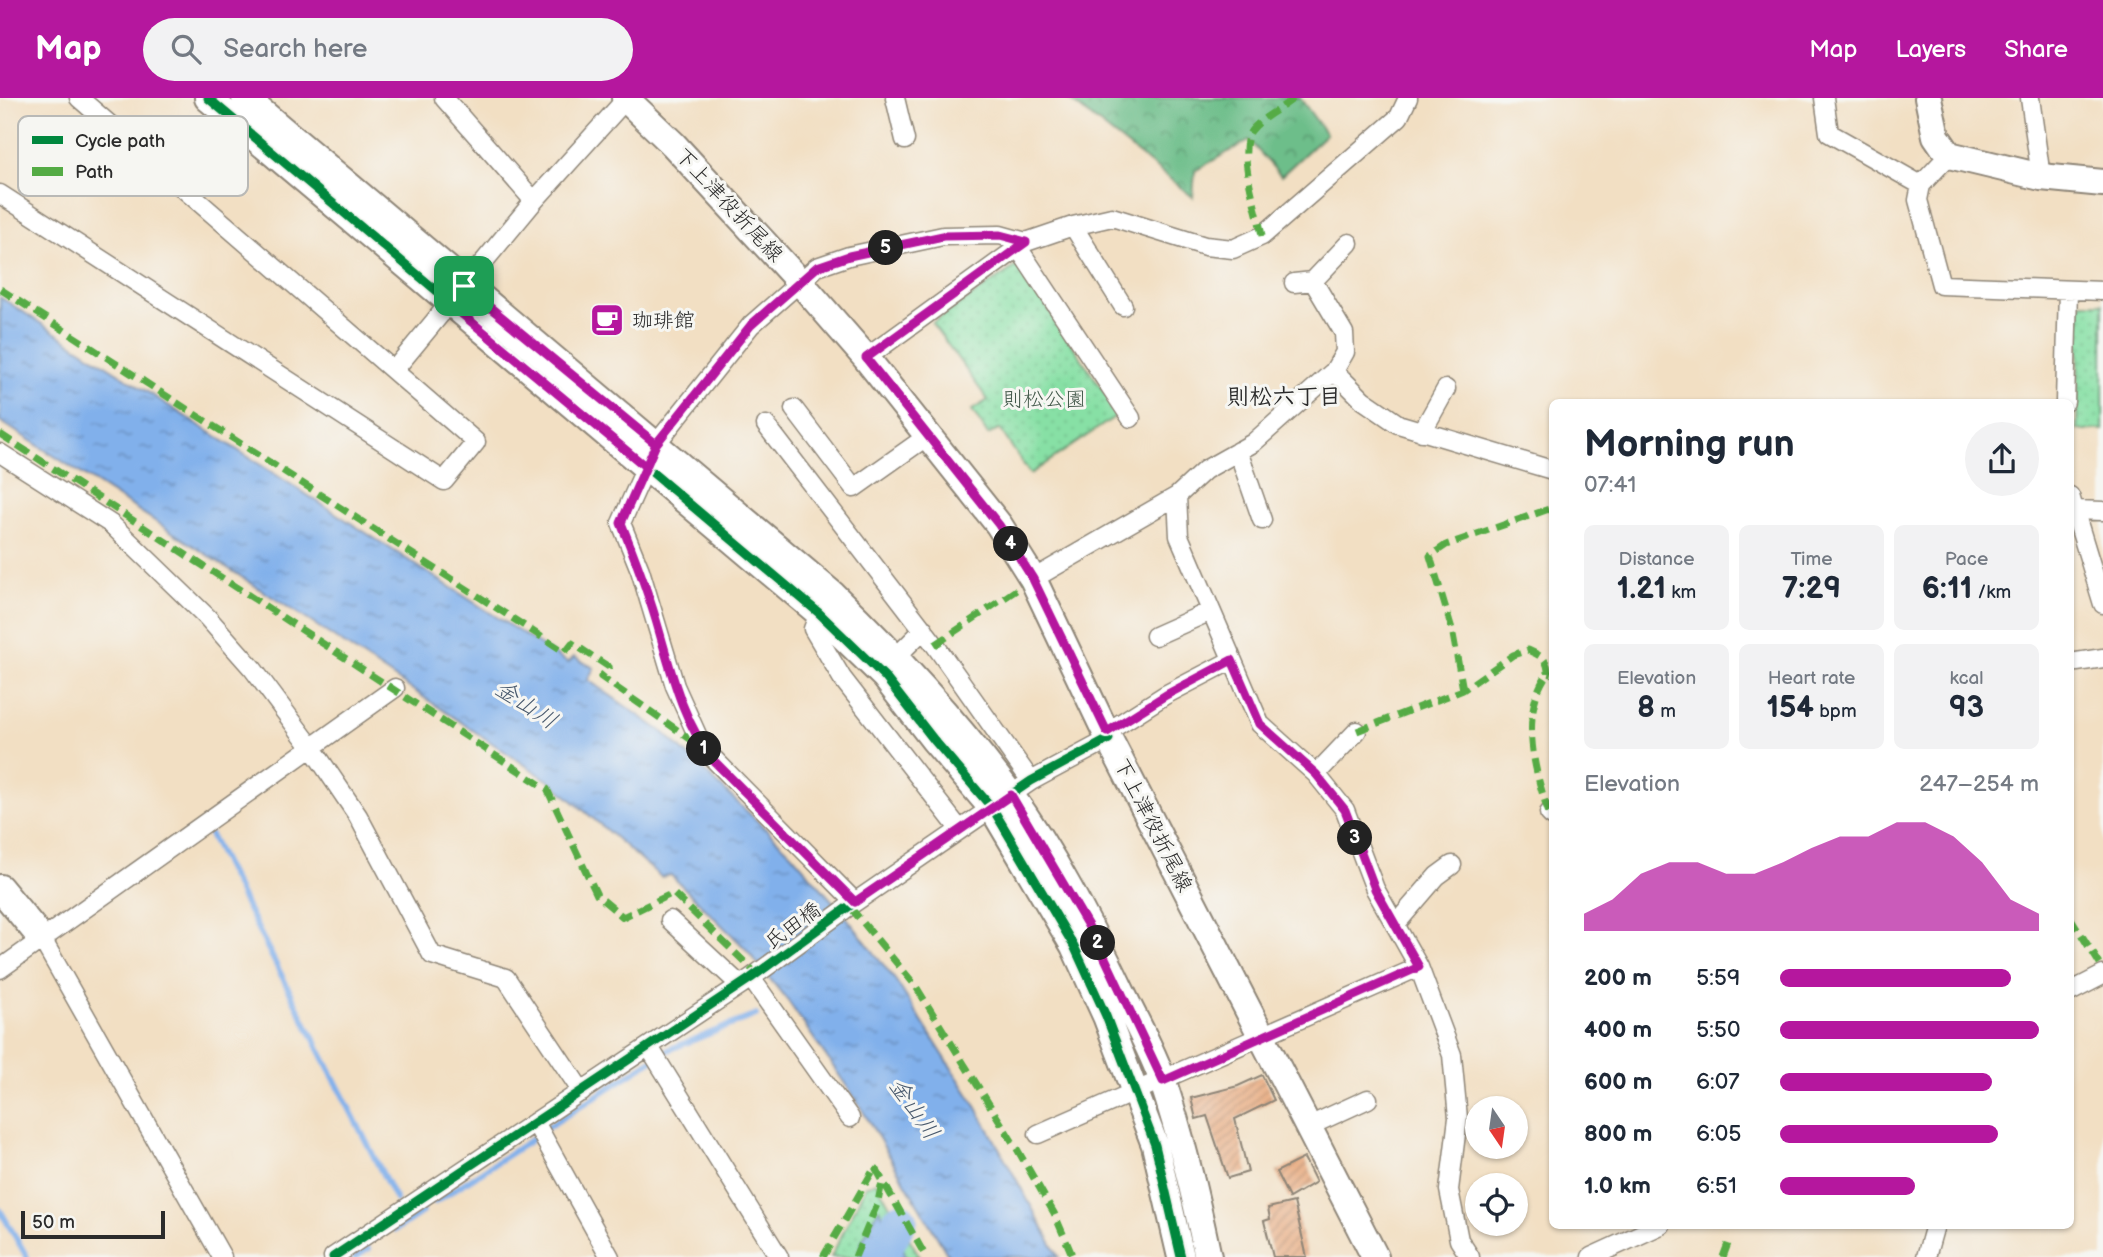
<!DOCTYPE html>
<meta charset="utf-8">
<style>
body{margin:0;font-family:"Balsamiq Sans","Klee One",sans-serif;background:#f2f2f3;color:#1f2937;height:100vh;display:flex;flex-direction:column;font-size:26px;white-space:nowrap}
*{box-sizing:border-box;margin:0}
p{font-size:23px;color:#747a83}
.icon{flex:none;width:38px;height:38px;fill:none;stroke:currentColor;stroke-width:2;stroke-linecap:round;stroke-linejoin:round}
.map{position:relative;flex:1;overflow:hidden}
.side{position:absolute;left:1549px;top:301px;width:525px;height:830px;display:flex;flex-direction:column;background:#fff;border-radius:10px;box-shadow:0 2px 5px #0004}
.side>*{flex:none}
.needle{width:46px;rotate:167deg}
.tools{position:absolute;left:1465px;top:998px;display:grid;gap:14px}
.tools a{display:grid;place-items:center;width:63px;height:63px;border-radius:50%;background:#fff;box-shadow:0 2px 5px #0004;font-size:35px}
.scale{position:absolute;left:21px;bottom:18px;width:144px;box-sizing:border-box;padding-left:7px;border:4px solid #2b2b2b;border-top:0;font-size:19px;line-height:24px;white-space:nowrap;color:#2b2b2b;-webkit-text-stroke:5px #f6f6f2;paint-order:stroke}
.pin{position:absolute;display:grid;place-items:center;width:60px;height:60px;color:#fff;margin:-30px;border-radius:14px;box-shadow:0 4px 10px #0006}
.km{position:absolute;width:35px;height:35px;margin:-18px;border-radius:50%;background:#222;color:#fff;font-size:19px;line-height:35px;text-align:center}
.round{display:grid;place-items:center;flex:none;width:74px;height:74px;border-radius:37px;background:#f2f2f3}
.headline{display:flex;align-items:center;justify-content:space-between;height:119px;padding:0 35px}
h1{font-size:38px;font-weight:600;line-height:52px}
.stats{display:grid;grid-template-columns:repeat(3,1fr);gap:10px;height:119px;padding:7px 35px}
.stats div{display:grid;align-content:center;border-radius:10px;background:#f2f2f3;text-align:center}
.stats b{font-size:30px;font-weight:600}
.stats small{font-size:19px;font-weight:400}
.stats p{font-size:19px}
.chart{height:196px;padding:14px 35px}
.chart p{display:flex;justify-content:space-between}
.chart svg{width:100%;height:126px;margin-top:7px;fill:#b5179e;opacity:.7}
ul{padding:0 35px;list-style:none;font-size:23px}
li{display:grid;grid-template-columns:112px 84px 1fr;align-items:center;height:52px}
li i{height:18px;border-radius:9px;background:#b5179e}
header{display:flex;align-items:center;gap:42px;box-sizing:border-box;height:98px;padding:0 35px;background:#b5179e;color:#fff}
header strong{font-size:33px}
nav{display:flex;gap:38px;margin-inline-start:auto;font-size:24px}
.search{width:490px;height:63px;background:#f2f2f3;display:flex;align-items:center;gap:18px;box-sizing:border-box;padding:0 24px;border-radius:38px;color:#747a83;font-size:26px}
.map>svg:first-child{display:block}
.forest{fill:url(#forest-crowns);stroke:#4c745a;stroke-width:2}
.park{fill:url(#park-dots);stroke:#598668;stroke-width:2}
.water{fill:url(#water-ripples);stroke:#566e8b;stroke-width:2}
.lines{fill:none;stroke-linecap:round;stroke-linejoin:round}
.stream{stroke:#81b0eb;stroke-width:6}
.river{stroke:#81b0eb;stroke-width:35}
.building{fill:url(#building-hatch)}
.street-casing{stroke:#8e8577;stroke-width:21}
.secondary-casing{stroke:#8e8577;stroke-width:30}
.street{stroke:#fff;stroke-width:18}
.secondary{stroke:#fff;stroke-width:26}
.quiet{stroke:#54ab44;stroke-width:7;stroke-dasharray:14 7;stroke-linecap:butt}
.cycleway-casing{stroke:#f6f6f2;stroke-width:13}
.cycleway{stroke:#00873e;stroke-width:9}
.route-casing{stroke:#fff;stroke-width:14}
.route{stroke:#b5179e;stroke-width:9}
.labels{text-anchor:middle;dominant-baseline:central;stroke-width:6;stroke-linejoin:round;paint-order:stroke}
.street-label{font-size:21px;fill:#2b2b2b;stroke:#f6f6f2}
.poi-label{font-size:21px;fill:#2b2b2b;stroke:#f6f6f2;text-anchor:start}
.park-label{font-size:21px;fill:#42584a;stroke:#f6f6f2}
.neighbourhood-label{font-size:23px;font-weight:bold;fill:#2b2b2b;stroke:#f6f6f2}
.water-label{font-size:23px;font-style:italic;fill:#495a6e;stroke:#f6f6f2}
.key{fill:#f6f6f2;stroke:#b9b9b6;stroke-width:2}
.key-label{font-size:19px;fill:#2b2b2b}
</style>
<header>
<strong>Map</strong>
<div class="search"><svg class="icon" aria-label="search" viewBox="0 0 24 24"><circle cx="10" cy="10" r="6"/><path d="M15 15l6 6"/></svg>Search here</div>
<nav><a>Map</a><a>Layers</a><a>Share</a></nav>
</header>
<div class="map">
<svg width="2103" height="1159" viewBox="0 0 2103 1159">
<defs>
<pattern id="forest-crowns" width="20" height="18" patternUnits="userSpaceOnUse" patternTransform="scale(1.75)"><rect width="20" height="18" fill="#6dbe8a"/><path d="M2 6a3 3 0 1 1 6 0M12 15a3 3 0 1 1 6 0" fill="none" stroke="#5a9b71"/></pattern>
<pattern id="park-dots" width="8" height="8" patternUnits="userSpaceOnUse" patternTransform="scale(1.75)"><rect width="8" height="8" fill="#87e0a5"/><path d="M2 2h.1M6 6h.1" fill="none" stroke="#75c08e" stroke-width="1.8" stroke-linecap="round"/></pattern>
<pattern id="water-ripples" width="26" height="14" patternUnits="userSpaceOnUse" patternTransform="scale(1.75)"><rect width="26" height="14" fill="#81b0eb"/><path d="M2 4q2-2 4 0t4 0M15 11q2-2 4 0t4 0" fill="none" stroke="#6a8fbf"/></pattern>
<pattern id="building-hatch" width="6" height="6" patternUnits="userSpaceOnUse" patternTransform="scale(1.75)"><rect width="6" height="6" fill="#e8a97d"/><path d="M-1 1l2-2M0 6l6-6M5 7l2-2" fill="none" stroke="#bc8a67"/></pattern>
</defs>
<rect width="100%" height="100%" fill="#f6f6f2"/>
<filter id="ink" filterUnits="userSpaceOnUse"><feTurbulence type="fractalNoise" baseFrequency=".0143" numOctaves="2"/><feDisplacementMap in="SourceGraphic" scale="14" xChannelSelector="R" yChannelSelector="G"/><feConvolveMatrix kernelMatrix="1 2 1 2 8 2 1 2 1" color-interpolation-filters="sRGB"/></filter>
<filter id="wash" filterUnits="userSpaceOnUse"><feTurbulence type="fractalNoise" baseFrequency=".00686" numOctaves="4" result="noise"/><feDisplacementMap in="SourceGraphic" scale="28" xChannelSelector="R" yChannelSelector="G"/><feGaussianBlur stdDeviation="1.57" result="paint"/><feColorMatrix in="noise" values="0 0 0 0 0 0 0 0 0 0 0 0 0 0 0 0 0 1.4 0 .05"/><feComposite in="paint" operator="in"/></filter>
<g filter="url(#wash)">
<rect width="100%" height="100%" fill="#f2dfc3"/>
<path class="forest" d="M1067,0H1300L1326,36L1281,78L1249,42L1195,73L1193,99Z"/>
<path class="park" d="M1018,167L1119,316L1030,376L1000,331L988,337L972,312L988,302L932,225Z
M2080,205H2103V332H2077Z
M876,1084L920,1159H831L866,1088Z"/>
<path class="water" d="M0,199L568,565L574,559L594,570L588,582L664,635L791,755L847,820L896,883L977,1010L1059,1159H949L857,1003L788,903L745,850L671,777L661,779L552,685L308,522L0,323Z
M879,1111L885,1121L890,1115L904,1138L901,1143L906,1159H860V1147Z"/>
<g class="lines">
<path class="stream" d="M210,737L396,1102
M545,1031L668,952L756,917
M435,1104L534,1040
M0,1112L27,1159
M395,1132L422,1114
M355,1159L368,1151"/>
<path class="river" d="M880,1159L900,1122"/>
</g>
<g id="blocks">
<path class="building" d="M1262,977L1274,1002L1235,1021L1248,1074L1228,1080L1207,1018L1196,1021L1191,1000L1238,988Z
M1304,1060L1316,1084L1289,1100L1276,1074Z
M1294,1104L1307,1159H1273L1264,1123L1270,1121L1268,1110Z"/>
</g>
</g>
<g filter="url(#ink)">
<use href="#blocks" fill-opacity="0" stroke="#8e8577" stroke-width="2"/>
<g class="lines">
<g class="street-casing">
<path id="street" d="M444,0L534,103
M895,0L905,42
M1824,0L1829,35L1921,87
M2030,0L2041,79
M1949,57L1921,87L1918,102L1941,187L2103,193
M0,96L444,383L476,344L79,0
M1073,128L1123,208
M1019,151L1131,320
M1313,183L1349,145
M866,260L1026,144L1073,128L1112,119L1205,148L1233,151L1262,138L1399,19L1408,0
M395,271L534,103L626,1
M1334,273L1363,302L1398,326L1552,372
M2065,304L2068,192
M794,311L854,390L929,337
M766,327L935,547L1031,683
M1422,334L1446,291
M1238,353L1262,422
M0,355L111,426L207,519L253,571L312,650L358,718L432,857L506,880L582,994
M1177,398L1179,438L1260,626L1316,676L1345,712L1375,791L1419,869L1452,957L1458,1020L1449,1092L1459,1142L1470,1159
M2070,398L2103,506
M2074,412L2103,413
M1033,481L1177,398L1205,372L1253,345L1334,273L1345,254L1344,235L1313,183L1294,185
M819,515L813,531L842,580L960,732
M1155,538L1211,513
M896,559L924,531
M2070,565L2103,560
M1107,634L1165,597L1232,562
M1316,676L1357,633
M1549,715L1552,718
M855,804L703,650L675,588L640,472L621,425L656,347L664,336L751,227L817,169L849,158L943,138L1000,137L1026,144
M670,822L739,886
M1395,827L1437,778L1452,767
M42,841L222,1159
M0,871L395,590
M751,880L850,1020
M2070,894L2103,877
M649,949L779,1159
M535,1024L610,1159
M1307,1029L1368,1001
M1038,1036L1419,869
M333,1159L751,880L855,804L1031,683L1109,641
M1591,1159L1661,1127
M1926,1159L1935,1127"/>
</g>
<g class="secondary-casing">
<path id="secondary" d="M208,0L819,515L885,579L934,642L993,711L1074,848L1106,918L1155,1047L1181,1159
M245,0L833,497C897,559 956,623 1009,695C1053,755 1089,826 1121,893C1135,923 1153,953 1163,984C1182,1041 1196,1101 1208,1159
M625,0L673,46L799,183L866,260L999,427L1033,481L1109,641L1375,1159
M1928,0L1936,38L1949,57L2041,79L2103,85
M0,790L42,841"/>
</g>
<use href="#street" class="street"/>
<use href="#secondary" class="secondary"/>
<path class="quiet" d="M1262,138C1258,113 1236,54 1251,33C1262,19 1281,11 1294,0
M0,191L565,554L572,545L609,569L601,579L703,650
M0,336L547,691L597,797L623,819L673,795L757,876
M935,547L1022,488
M1463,592L1452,531L1430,458L1446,447L1552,410
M1357,633L1463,592L1513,557L1528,552C1541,558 1548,561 1548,575
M1549,715C1534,673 1519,614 1548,575L1552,576
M850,809L915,887L1017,1051L1054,1115L1073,1159
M2070,819L2103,871
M875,1069L926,1159
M823,1159L875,1069
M855,1159L878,1104L882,1084
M1723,1159L1729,1143"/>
<g class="cycleway-casing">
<path id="cycleway" d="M208,0L819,515L885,579L934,642L993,711L1074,848L1106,918L1155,1047L1181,1159
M333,1159L751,880L855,804L1031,683L1109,641"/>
</g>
<use href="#cycleway" class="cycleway"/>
</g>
</g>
<g class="lines" filter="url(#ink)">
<g class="route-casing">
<path id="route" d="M464,188L656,346L621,425C634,457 646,489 656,522C670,569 682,624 714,663L855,804L1011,697L1097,843L1163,983L1419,869L1375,791L1345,712L1316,676L1260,626L1232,562L1166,597L1107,634L1033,481L999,427L866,260L1026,144L1000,137L943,138L849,158L817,169L751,227L656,346L646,369L450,206L464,188"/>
</g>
<use href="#route" class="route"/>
</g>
<defs>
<g id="cafe-square" transform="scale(1.75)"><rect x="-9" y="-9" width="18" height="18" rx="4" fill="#b5179e" stroke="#f6f6f2"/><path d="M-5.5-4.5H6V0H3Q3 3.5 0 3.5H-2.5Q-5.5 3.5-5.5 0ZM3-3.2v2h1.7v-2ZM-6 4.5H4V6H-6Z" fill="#fff"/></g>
</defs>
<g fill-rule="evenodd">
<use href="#cafe-square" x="607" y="222"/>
</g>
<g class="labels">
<g class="street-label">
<text transform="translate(729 107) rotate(47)">下上津役折尾線</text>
<text transform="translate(1153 727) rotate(63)">下上津役折尾線</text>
<text transform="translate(793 828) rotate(-36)">氏田橋</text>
</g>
<g class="poi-label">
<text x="632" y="222">珈琲館</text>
</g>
<g class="park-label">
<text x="1044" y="301">則松公園</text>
</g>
<g class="neighbourhood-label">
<text x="1284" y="299">則松六丁目</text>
</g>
<g class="water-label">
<text transform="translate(526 607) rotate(33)">金山川</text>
<text transform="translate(914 1011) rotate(55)">金山川</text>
</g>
</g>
<rect x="18" y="18" width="230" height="80" rx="10" class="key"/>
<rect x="32" y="38" width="31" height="8" fill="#00873e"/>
<rect x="32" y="69" width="31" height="9" fill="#54ab44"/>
<g class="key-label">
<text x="75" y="49">Cycle path</text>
<text x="75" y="80">Path</text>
</g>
</svg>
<div class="tools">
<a><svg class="needle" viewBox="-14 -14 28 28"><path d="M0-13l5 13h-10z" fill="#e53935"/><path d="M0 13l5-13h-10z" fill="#747a83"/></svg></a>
<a><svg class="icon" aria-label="locate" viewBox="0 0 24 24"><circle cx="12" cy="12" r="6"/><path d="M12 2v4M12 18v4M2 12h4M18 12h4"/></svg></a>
</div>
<div class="scale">50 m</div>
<div class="pin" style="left:464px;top:188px;background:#1e9e55"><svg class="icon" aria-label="arrive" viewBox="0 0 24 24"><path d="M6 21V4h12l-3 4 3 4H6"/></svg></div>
<b class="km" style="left:704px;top:651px">1</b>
<b class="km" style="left:1098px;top:845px">2</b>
<b class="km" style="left:1355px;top:740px">3</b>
<b class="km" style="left:1011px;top:446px">4</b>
<b class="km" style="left:886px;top:150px">5</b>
<section class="side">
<div class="headline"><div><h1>Morning run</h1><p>07:41</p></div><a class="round"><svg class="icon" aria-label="share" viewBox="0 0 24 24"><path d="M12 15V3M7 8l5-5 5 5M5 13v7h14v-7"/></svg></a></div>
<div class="stats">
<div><p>Distance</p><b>1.21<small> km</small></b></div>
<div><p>Time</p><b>7:29</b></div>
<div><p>Pace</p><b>6:11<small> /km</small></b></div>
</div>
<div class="stats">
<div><p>Elevation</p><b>8<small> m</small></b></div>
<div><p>Heart rate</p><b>154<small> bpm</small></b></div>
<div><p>kcal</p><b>93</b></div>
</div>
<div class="chart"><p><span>Elevation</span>247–254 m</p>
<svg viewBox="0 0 160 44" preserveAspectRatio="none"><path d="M0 44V38L10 33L20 24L30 20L40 20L50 24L60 24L70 20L80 15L90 11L100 11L110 6L120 6L130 11L140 20L150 33L160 38V44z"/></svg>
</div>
<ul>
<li><b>200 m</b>5:59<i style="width:89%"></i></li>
<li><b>400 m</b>5:50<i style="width:100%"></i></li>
<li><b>600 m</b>6:07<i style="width:82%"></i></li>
<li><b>800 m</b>6:05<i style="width:84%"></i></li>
<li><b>1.0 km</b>6:51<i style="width:52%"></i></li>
</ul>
</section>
</div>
